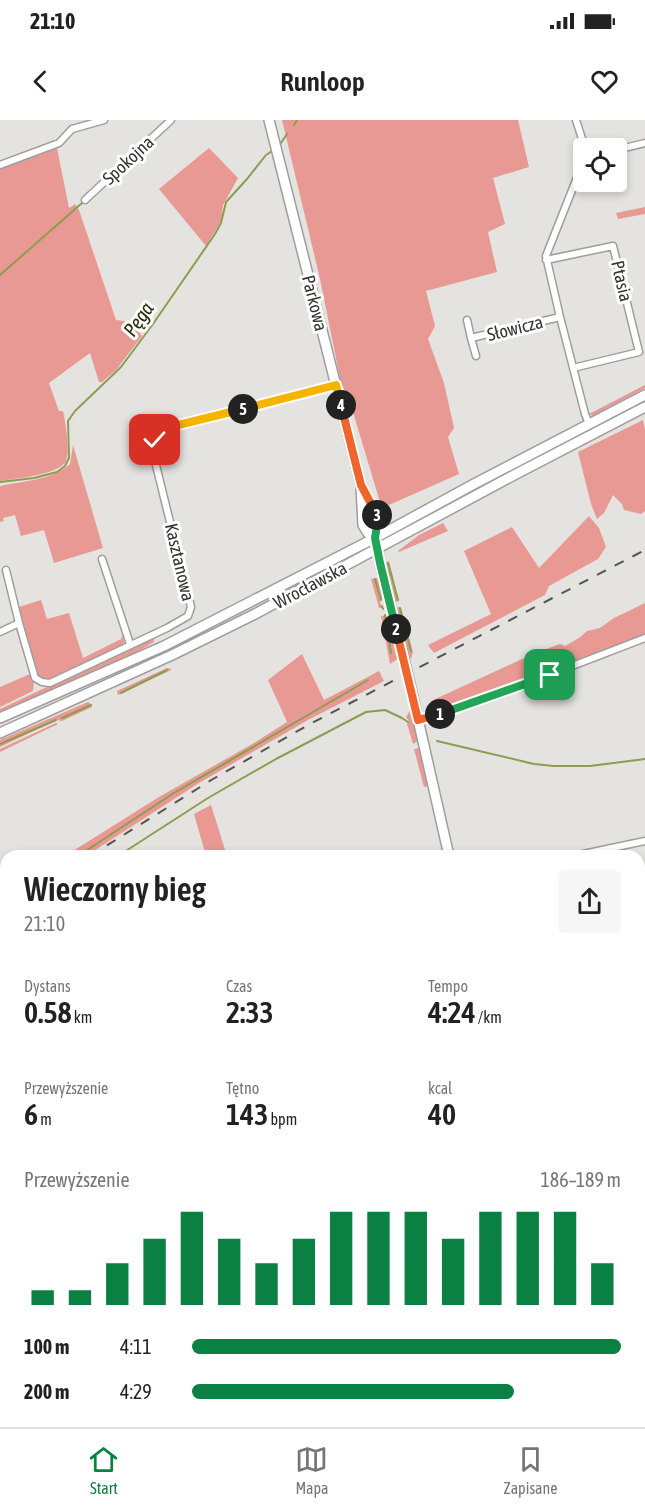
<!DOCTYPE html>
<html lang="pl">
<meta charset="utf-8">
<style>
body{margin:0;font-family:"Asap Condensed",sans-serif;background:#f6f6f6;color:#222;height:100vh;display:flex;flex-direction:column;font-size:22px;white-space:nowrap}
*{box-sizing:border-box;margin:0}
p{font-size:20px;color:#767676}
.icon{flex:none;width:33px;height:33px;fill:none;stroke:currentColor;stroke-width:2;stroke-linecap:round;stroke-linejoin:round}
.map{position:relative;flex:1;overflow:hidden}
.details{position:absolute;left:0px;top:730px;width:645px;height:578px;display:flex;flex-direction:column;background:#fff;border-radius:18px 18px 0 0;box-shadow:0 3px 9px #0003}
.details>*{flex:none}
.buttons{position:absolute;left:573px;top:18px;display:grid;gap:12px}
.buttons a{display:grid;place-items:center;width:54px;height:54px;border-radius:6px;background:#fff;box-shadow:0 3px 9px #0003;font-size:30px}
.pin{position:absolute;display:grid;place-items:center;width:51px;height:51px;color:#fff;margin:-26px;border-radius:12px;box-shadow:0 3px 9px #0006}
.km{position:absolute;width:30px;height:30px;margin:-15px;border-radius:50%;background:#222;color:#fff;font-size:16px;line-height:30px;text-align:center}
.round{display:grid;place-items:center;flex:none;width:63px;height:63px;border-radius:6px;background:#f6f6f6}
.summary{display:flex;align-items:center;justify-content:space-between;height:102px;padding:0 24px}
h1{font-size:33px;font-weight:600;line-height:45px}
.figures{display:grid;grid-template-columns:repeat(3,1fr);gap:9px;height:102px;padding:6px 24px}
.figures div{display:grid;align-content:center}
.figures b{font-size:30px;font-weight:600}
.figures small{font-size:16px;font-weight:400}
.figures p{font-size:16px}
.chart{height:168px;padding:12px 24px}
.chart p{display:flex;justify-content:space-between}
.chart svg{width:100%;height:108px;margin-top:6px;stroke:#0b8043;stroke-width:6}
ul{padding:0 24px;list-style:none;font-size:20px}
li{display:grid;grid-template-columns:96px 72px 1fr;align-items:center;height:45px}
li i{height:15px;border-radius:8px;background:#0b8043}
.status{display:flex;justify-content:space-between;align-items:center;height:42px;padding:0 30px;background:#fff;direction:ltr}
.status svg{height:16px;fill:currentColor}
header{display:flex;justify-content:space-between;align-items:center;height:78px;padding:0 24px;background:#fff;font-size:27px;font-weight:600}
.dock{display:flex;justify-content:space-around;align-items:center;height:84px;border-top:2px solid #e0e0e0;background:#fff;font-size:16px;color:#767676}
.dock a{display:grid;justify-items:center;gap:3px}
.dock .selected{color:#0b8043}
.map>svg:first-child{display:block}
.green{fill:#e89994}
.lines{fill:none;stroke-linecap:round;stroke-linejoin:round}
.stream{stroke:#8d9d4f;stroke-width:2}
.street-casing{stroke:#a09e9c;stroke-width:9}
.secondary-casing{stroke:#a09e9c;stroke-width:12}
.street{stroke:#fff;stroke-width:6}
.secondary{stroke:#fff;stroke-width:9}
.rail{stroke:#545352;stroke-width:2;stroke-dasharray:10 10;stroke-linecap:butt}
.split-1-casing{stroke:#fff;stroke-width:12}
.split-2-casing{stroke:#fff;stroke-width:12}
.split-3-casing{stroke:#fff;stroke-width:12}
.split-4-casing{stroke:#fff;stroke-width:12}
.split-5-casing{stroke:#fff;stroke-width:12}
.split-6-casing{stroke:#fff;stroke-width:12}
.split-1{stroke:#22a559;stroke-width:8}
.split-2{stroke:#f0652b;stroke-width:8}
.split-3{stroke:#22a559;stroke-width:8}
.split-4{stroke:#f0652b;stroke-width:8}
.split-5{stroke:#f5b400;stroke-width:8}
.split-6{stroke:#f5b400;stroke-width:8}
.labels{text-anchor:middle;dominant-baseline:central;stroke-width:6;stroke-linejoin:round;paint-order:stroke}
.street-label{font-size:18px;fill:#343332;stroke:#fff}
.water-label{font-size:20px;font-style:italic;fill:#282e0c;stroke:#fff}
</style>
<div class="status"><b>21:10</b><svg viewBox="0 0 49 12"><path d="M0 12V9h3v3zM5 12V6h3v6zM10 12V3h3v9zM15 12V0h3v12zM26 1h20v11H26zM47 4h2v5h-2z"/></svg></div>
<header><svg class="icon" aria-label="back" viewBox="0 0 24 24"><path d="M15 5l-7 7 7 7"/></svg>Runloop<svg class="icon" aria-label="heart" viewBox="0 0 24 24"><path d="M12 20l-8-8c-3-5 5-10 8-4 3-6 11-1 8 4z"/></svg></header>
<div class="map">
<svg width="645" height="1307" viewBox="0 0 645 1307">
<rect width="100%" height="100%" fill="#e5e3e0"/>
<path class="green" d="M282,0H518L529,47L493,58L505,104L488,112L497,152L426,171L435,206L428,219L444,263L454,308L448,317L459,354L389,385L380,382L349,279L341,263L320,159Z
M57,28L69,88L75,84L79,90L116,200L131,202L142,216L116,250L102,262H99L90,233L49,263L59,291H63C65,300 71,335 65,343C52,356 17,358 0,361V48Z
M209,28L238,58L223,85L221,101L206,126L159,69Z
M645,87V94L618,99L616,93Z
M645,265V268L593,296L589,294Z
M643,300L645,309V391L641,394L624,390L622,384L613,375L604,393L597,399L591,384L578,332Z
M73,325L103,428L54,443L44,410L21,416L15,395L3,398L4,401L0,402V366C23,361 52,360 70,344Z
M589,396L599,408L606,427L598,439L549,466L545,475L434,533L428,525L491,494L464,431L512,407L539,448Z
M443,403L448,411L399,432L398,431L419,415Z
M389,441L399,481L395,482L385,443Z
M378,458L385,477L380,481L382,488H379L371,459Z
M41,480L47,499L69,493L83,538L121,519L123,514L124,523L122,525L51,559C44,560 41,560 37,555L19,487Z
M645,483V515L435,590L428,586L431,581L533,534L560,524L565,526L579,518L587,511L600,508L614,498Z
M398,487L401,488L413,532L411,539L408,538L397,488Z
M389,495L399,538L390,544L381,496Z
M153,517L154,522L135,533L0,593V589Z
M302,534L324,580L379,551L384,561L308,600L199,663L86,736H65L159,677L254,623L287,602L268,560Z
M167,548L171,549V550L118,575L117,571Z
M30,554L34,560L33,571L0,587V567Z
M88,582L91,584L92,587L62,601L57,600L0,627V620Z
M411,589L418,621L413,624L407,604L409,601L406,597Z
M56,603L58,604L0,632V629Z
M419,628L429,666L424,667L414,629Z
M211,685L227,736H206L194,694Z
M645,821V871L641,872L639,864V823Z
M645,1103V1136H639V1105Z
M645,1211V1281L639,1282V1213Z
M341,1302H427L428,1307H342Z"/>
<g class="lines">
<path class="stream" d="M294,5L297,0
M279,26L287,14
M0,155L82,83
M0,362L34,358L57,352L65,346L69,338L68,301L75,291L121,247L153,204L215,114L221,103L226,82L247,59L266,35L275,29
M388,443L398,480
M375,459L381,480
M382,486L383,489
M400,488L411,531
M385,495L391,533
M121,573L167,550
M62,598L91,585
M437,621L534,644L554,646H590L645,639
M0,624L56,600
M78,736L174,673L368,560
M118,736L208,678L276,639L366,592L385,590L402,598L408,602
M1,788L6,784
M0,815L6,811"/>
<g class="street-casing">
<path id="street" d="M576,0L585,28
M616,30L645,23
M0,45L59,23L72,9L104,0
M584,47L580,50L546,136L560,197L585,294L589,304
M85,80L171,0
M546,140L613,126L639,232L573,248
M467,200L471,218L560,197
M471,218L476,236
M102,439L130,524
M6,450L19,503L35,558L42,562L50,563L167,508L188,496L191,487L152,329C155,317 160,314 170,307L336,265
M0,512L19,503
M418,600L431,597L554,553L645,518
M574,736L645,721
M639,819L645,818
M0,912L6,940
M639,923H645
M0,1015L6,1014
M639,1033L645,1032
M639,1091H645
M0,1170H6
M639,1293L645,1292
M59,1302L60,1307
M271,1302L272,1307
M502,1302L504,1307
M510,1302C532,1306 554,1305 577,1302
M607,1302L609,1307
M199,1307L246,1302"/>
</g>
<g class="secondary-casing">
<path id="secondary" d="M269,0L361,365L378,399L375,418L380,443L410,564L449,736
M361,367L363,405L368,413L375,418
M0,598L164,526L375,418L474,364L645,275
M0,613L172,535L255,494L516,354L645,287
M639,1146H645"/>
</g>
<use href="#street" class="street"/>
<use href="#secondary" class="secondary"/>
<path class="rail" d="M90,736L213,659L310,604L645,430
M0,804L6,800"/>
</g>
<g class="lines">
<g class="split-1-casing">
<path id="split-1" d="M440,594L550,555"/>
</g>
<g class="split-2-casing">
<path id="split-2" d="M396,509L418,600L440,594"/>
</g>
<g class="split-3-casing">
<path id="split-3" d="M377,395L378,399L375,418L380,443L396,509"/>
</g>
<g class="split-4-casing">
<path id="split-4" d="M341,285L361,365L377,395"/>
</g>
<g class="split-5-casing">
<path id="split-5" d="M243,289L336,265L341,285"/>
</g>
<g class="split-6-casing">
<path id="split-6" d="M155,320L160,314L170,307L243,289"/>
</g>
<use href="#split-1" class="split-1"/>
<use href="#split-2" class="split-2"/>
<use href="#split-3" class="split-3"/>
<use href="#split-4" class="split-4"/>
<use href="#split-5" class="split-5"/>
<use href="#split-6" class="split-6"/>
</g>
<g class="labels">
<g class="street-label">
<text transform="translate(128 40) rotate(-43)">Spokojna</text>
<text transform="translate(622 161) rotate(77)">Ptasia</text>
<text transform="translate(315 183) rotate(76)">Parkowa</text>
<text transform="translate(515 208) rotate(-14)">Słowicza</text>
<text transform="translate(180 442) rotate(77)">Kasztanowa</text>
<text transform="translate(310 465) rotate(-28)">Wrocławska</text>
</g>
<g class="water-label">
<text transform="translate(138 199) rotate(-55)">Pęga</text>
</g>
</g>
</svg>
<div class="buttons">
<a><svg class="icon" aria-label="locate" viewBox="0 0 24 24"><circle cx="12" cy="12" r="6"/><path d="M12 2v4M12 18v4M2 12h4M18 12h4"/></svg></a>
</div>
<div class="pin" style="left:550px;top:555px;background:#1e9e55"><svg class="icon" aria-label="arrive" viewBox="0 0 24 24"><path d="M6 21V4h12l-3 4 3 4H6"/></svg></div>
<div class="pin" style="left:155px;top:320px;background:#d93025"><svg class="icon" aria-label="check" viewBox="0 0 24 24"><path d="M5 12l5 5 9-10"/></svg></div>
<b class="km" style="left:440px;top:594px">1</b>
<b class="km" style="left:396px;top:509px">2</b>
<b class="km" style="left:377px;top:395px">3</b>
<b class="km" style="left:341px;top:285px">4</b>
<b class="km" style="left:243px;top:289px">5</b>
<section class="details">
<div class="summary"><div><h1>Wieczorny bieg</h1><p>21:10</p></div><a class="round"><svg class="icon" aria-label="share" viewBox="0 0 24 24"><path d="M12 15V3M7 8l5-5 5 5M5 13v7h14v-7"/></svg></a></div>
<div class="figures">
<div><p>Dystans</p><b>0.58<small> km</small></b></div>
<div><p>Czas</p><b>2:33</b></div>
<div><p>Tempo</p><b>4:24<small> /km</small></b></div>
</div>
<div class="figures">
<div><p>Przewyższenie</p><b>6<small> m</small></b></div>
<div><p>Tętno</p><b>143<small> bpm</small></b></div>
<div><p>kcal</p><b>40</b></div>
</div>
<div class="chart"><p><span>Przewyższenie</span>186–189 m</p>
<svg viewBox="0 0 160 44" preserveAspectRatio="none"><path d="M5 44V38M15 44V38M25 44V27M35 44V17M45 44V6M55 44V17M65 44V27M75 44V17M85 44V6M95 44V6M105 44V6M115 44V17M125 44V6M135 44V6M145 44V6M155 44V27"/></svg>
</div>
<ul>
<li><b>100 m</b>4:11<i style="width:100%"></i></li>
<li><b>200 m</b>4:29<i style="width:75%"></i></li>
</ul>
</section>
</div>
<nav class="dock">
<a class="selected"><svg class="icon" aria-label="home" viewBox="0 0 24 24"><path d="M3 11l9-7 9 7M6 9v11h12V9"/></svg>Start</a>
<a><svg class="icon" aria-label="map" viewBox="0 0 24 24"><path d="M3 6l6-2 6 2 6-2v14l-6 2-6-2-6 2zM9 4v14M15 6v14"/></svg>Mapa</a>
<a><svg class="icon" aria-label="saved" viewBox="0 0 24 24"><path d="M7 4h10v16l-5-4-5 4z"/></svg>Zapisane</a>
</nav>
